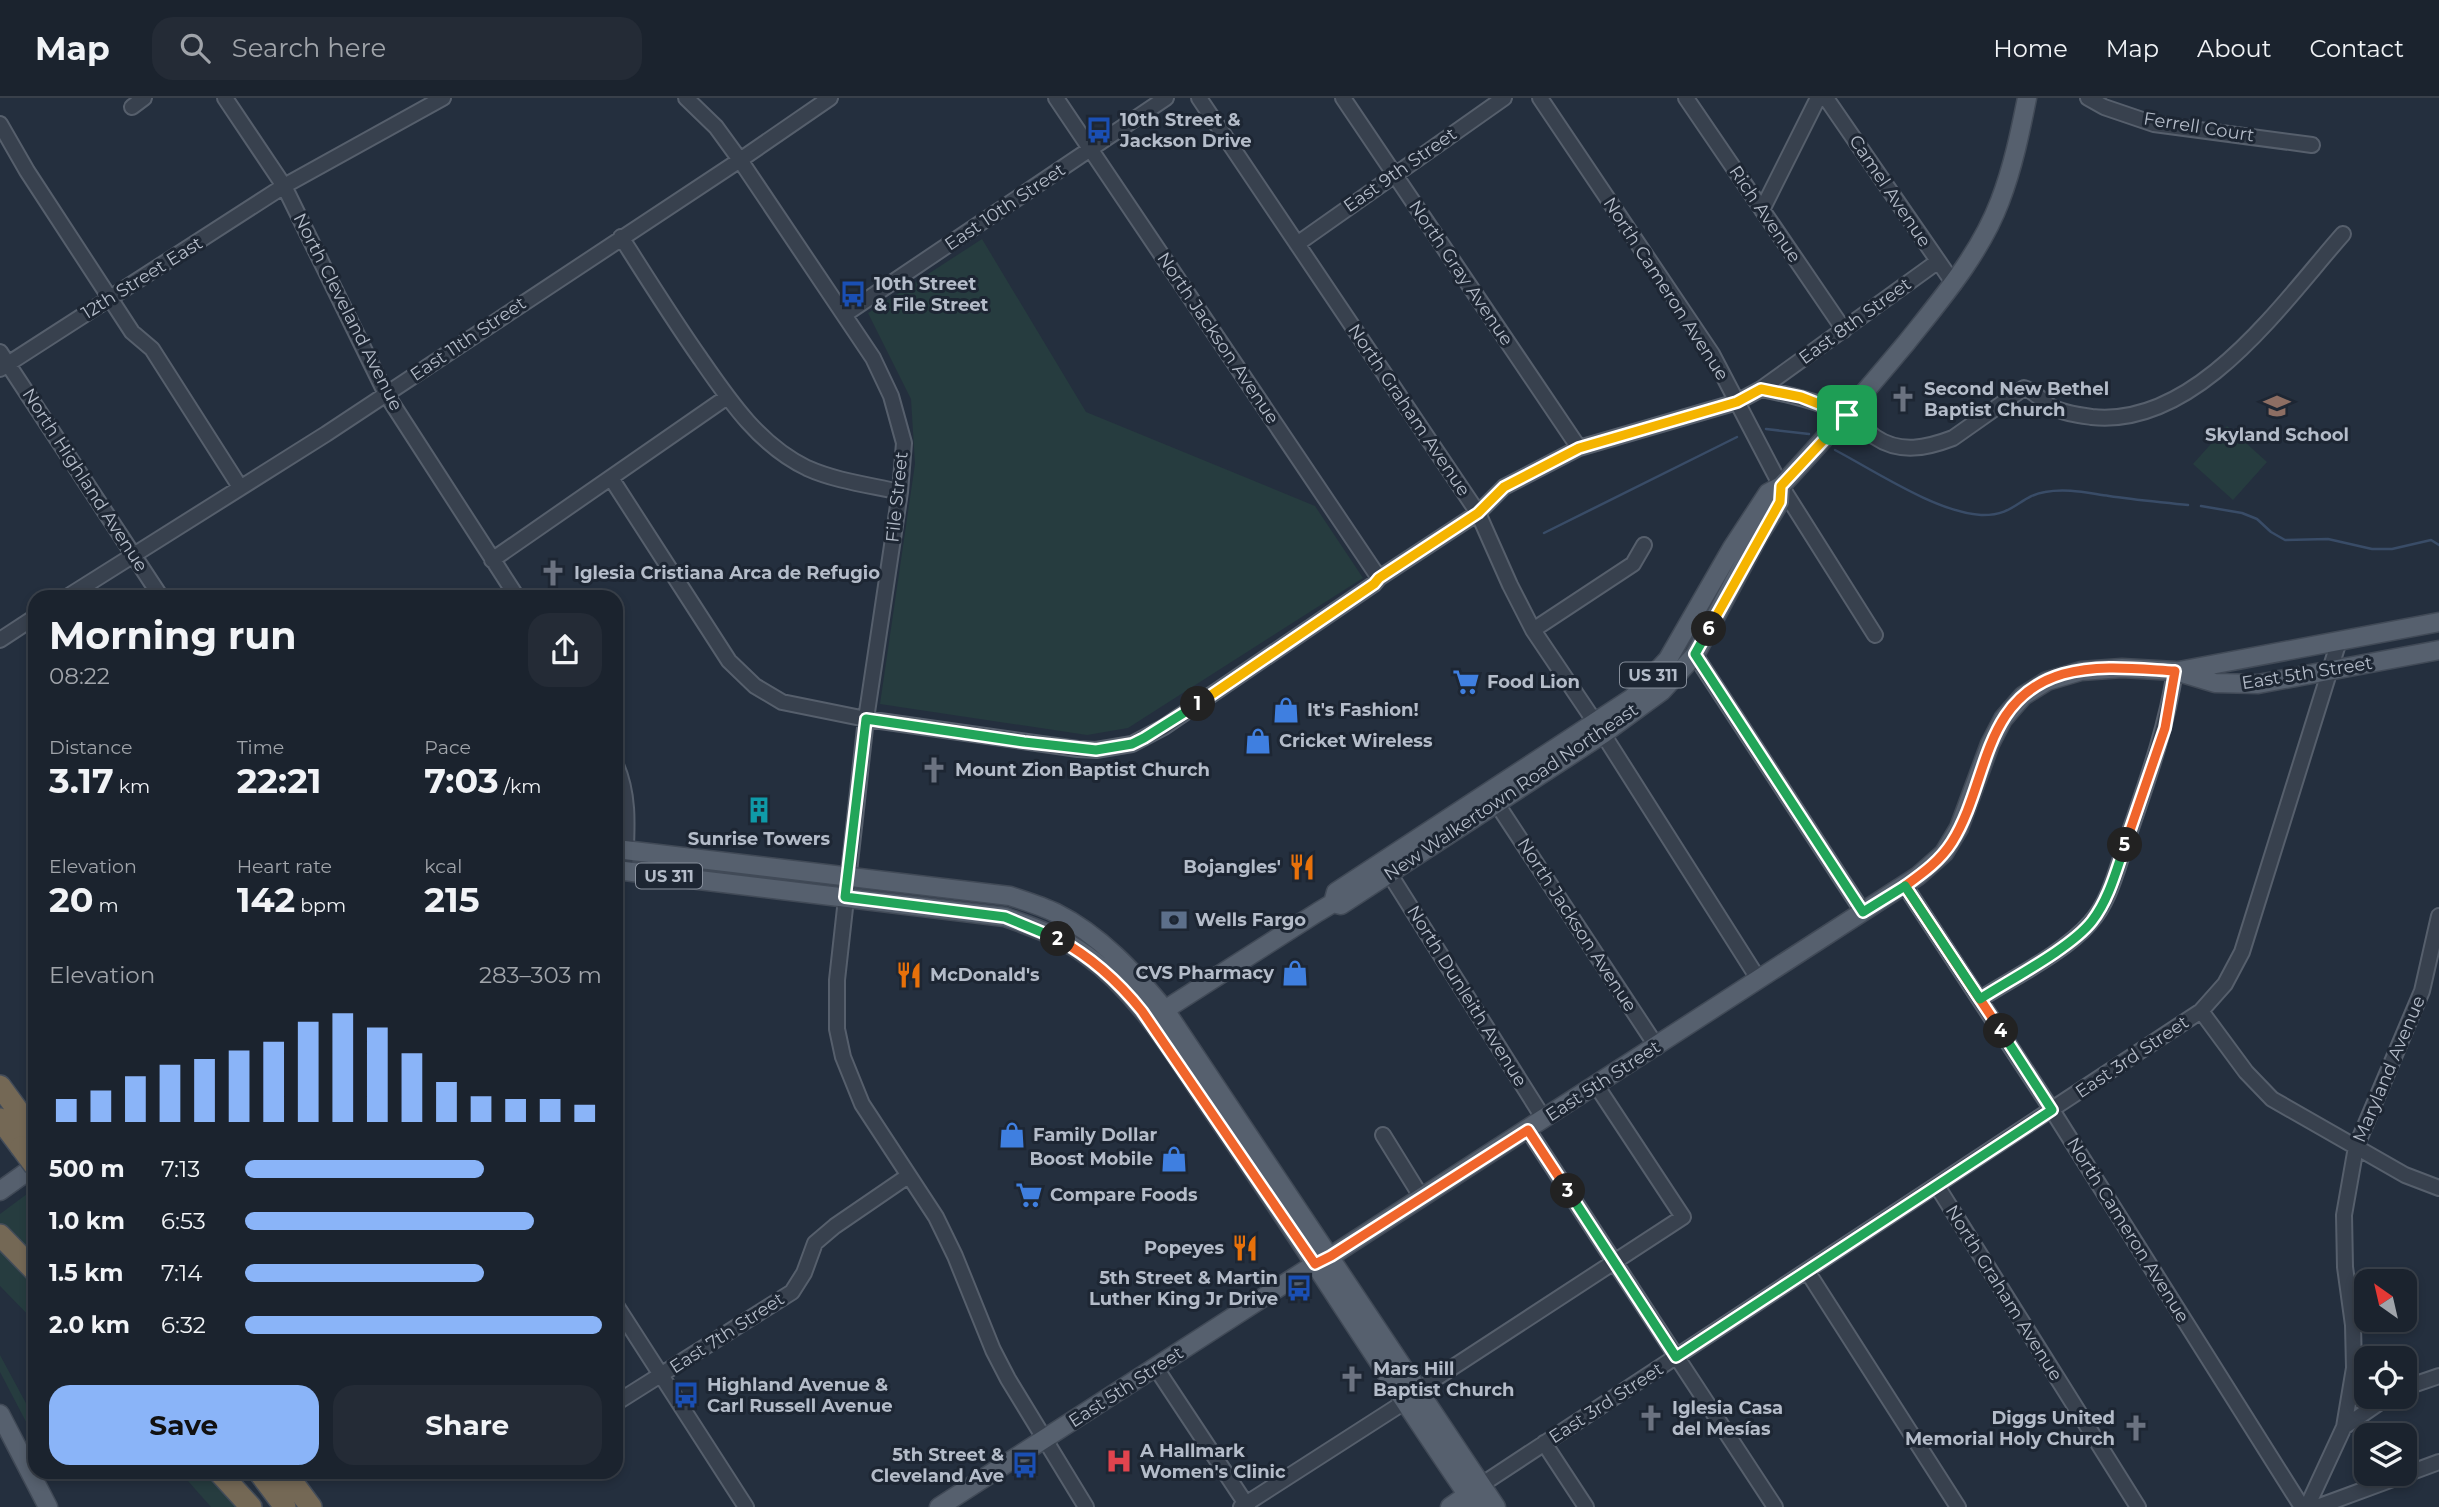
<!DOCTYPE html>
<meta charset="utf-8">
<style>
body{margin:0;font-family:Montserrat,sans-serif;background:#242b36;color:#f1f3f6;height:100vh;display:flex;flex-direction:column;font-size:26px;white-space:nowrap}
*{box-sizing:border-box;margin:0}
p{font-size:23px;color:#a0a4aa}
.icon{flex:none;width:38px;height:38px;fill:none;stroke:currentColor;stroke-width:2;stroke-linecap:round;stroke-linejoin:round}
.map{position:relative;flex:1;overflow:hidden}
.sheet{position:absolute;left:28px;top:492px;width:595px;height:889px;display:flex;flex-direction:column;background:#1b232e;border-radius:21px;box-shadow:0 4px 10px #0003,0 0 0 2px #39404a}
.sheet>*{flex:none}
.needle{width:46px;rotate:326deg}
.tools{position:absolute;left:2354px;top:1171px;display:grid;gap:14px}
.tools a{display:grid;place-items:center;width:63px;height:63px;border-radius:14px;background:#1b232e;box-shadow:0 4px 10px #0003,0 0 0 2px #39404a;font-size:35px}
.pin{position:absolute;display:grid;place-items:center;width:60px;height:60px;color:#fff;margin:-30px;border-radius:14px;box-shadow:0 4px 10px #0006}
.km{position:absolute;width:35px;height:35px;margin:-18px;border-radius:50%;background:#222;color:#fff;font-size:19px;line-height:35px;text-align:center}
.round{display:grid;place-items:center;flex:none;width:74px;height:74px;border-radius:21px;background:#242b36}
.summary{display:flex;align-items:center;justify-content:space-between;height:119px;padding:0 21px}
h1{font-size:38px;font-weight:700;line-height:52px}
.metrics{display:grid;grid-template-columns:repeat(3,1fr);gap:10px;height:119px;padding:7px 21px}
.metrics div{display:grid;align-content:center}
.metrics b{font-size:35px;font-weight:700}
.metrics small{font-size:19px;font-weight:400}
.metrics p{font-size:19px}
.chart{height:196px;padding:14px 21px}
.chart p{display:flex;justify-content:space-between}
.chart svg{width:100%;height:126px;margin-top:7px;stroke:#8ab4f8;stroke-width:6}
.action{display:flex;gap:14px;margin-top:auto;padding:14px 21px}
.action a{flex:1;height:80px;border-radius:21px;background:#8ab4f8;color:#111;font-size:28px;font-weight:700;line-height:80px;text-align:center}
.action a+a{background:#242b36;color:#f1f3f6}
ul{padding:0 21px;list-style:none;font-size:23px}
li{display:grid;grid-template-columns:112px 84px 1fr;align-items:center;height:52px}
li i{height:18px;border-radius:9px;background:#8ab4f8}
header{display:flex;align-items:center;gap:42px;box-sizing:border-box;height:98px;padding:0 35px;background:#1b232e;border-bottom:2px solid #39404a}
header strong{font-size:33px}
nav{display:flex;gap:38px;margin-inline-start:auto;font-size:24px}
.search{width:490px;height:63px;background:#242b36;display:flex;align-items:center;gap:18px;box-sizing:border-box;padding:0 24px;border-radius:21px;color:#a0a4aa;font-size:26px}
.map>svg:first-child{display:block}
.green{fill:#263c3f}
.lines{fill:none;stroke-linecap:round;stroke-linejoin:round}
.stream{stroke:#394c67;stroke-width:2.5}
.minor-casing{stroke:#565f6c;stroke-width:18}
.major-casing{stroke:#414a57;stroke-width:21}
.highway-casing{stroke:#434c59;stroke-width:24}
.minor{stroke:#38414e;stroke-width:14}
.major{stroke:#56606e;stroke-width:18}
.highway{stroke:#746855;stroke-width:21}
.highway-bridge-casing{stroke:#434c59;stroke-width:24;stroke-linecap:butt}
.highway-bridge{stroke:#746855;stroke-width:21}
.split-1-casing{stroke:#fff;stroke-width:14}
.split-2-casing{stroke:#fff;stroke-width:14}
.split-3-casing{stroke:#fff;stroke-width:14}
.split-4-casing{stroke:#fff;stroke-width:14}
.split-5-casing{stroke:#fff;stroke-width:14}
.split-6-casing{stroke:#fff;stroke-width:14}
.split-7-casing{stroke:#fff;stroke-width:14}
.split-1{stroke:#f5b400;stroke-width:9}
.split-2{stroke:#22a559;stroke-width:9}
.split-3{stroke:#f0652b;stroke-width:9}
.split-4{stroke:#22a559;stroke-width:9}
.split-5{stroke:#f0652b;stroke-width:9}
.split-6{stroke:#22a559;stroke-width:9}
.split-7{stroke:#f5b400;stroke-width:9}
.labels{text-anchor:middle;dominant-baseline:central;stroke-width:6;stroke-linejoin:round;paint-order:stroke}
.shield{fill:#1d2633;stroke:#878f9c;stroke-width:2}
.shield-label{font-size:16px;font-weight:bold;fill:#b4bcc9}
.poi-label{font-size:18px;font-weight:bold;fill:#b4bcc9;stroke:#1d2633;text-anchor:start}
.street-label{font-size:18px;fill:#b4bcc9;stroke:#1d2633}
</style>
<header>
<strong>Map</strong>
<div class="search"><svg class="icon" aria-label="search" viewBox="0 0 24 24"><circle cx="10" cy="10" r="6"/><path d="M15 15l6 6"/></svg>Search here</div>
<nav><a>Home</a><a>Map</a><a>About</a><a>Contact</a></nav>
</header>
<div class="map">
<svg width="2439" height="1409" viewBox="0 0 2439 1409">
<rect width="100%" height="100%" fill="#242f3e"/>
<path class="green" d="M982,141L1086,314L1315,408L1363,480L1128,630L1087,637L880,606L915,366L911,301L868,215Z
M2227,328L2267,364L2233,402L2193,366Z
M35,1090V1165L0,1127V1116Z
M0,1145L35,1182V1224L0,1188Z
M0,1257L35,1322V1341L0,1274Z
M180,1374H211L244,1409H211Z"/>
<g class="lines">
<path class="stream" d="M1766,331L1809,336
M1835,352C1875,373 1936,414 1981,417C2015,418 2019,398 2045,394C2067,390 2087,395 2109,398C2135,402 2162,404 2188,407
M2201,408L2242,415L2257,421L2271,434L2285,442L2328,441L2372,451H2392L2431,442L2439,447
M1544,435L1737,339"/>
<g class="minor-casing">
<path id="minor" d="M225,0L284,88L386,296L517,499
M686,0L716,29L740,62L873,260L891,298L904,345L900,394L866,621L837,882V931L843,959L862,1006L936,1119L955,1158L993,1252L1008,1281L1086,1409
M1056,0L1379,480
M1199,0L1478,415L1510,487L1533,532L1603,636L1759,882
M1343,0L1579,350
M1540,0L1712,256L1781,388L1875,537
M1686,0L1844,232
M1826,0L1954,186
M2088,0L2104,9L2154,26L2312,47
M132,9L144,0
M0,26L27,73L132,234L152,251L240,389
M1762,112L1818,0
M621,139C647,180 672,220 700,260C729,302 759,347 807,370C836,383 869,387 900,394
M1297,146L1504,0
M844,217L1166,0
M0,254L161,499
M0,271L284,88L443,0
M1761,291C1790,297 1818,303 1844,316C1856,321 1865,332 1875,339C1900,356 1927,350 1953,340L2024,290C2034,293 2041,302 2050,308C2062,315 2078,317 2092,319C2197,330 2282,205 2343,136
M611,380L729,563L755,588L782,604L866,621L1078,651L1096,652L1132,646L1164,629L1374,486L1379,480L1478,415L1504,389L1579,350L1737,304L1761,291L1937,164
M492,462L727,299
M67,499L326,336L740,62L830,0
M1533,532L1633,466L1644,447
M0,542L35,519
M1695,557L1863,814
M616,667C631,701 626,737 625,773
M1497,706L1657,949
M1389,775L1544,1021
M1905,788L2052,1012L2302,1409
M1980,901C2013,880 2065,854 2090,825C2110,803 2117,770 2127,742C2146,686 2166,632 2175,573
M2201,913L2246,974L2272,1001L2405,1077L2439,1090
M1528,1032L1775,1409
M1383,1037L1422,1100
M1937,1088L2138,1409
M1807,1173L1958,1409
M616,1207L746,1409
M1156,1270L1248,1409
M2404,1290L2439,1278
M1418,1292L1683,1119L1596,987
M616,1305L792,1194L804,1175L815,1145L835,1128L908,1078
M2344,1329L2389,1298
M1544,1345L1586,1409
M1481,1387L2201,913L2225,886L2242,854L2339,543
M1241,1409L1406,1303
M2307,1409L2344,1329L2354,1270L2353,1227L2345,1169L2344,1117L2356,1049L2422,893L2439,818
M2317,1409L2439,1364"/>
</g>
<g class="major-casing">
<path id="major" d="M2179,573L2439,524
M616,751L1010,798C1025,803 1042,808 1056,815C1100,837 1134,874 1165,912L1496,1409
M616,772L1005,819C1033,829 1062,839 1086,857C1143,898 1179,965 1218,1021C1306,1149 1388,1282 1476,1409
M1333,805L1336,794L1632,600L1668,561L1732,450L1768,395L1781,388C1825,341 1866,293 1907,244C1942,200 1980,156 2000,103C2013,69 2020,35 2027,0
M1155,918L1318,814L1333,805L1341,807L1603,636L1662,593L1695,557L1758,439L1780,404L1781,388
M0,1093L35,1068
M0,1316L48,1409
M939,1409L1315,1166L1331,1158L1918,778L1944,755L1959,730L1990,646L2003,621L2023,598L2047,583L2081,573L2122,570L2175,573L2215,585L2258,586L2439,552
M1450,1409L1476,1391"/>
</g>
<g class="highway-casing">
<path id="highway" d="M0,988L35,1036
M0,1021L21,1049
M0,1137L35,1173
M219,1374L251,1409
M259,1374L285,1409
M285,1374L311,1409"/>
</g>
<use href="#minor" class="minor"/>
<use href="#major" class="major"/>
<use href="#highway" class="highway"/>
<g class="highway-bridge-casing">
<path id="highway-bridge" d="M21,1049L35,1068"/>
</g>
<use href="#highway-bridge" class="highway-bridge"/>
</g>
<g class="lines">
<g class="split-1-casing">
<path id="split-1" d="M1198,606L1374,486L1379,480L1478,415L1504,389L1579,350L1737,304L1761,291L1801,299L1847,317"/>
</g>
<g class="split-2-casing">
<path id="split-2" d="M1058,841L1005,819L845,799L866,621L1024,644L1096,652L1132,646L1144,640L1198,606"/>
</g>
<g class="split-3-casing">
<path id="split-3" d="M1058,841C1091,859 1118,883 1142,913L1315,1166L1331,1158L1528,1032L1568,1093"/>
</g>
<g class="split-4-casing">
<path id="split-4" d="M1568,1093L1676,1259L2052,1012L2001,933"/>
</g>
<g class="split-5-casing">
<path id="split-5" d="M2001,933L1905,788C1923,775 1940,763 1952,744C1989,685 1981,600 2063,576C2099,566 2138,571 2175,573L2165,630L2125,747"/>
</g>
<g class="split-6-casing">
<path id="split-6" d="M1709,531L1695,556L1863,814L1905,788L1980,901C2011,881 2071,850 2092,823C2109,801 2116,773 2125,747"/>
</g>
<g class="split-7-casing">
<path id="split-7" d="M1709,531L1780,404L1781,388L1847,317"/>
</g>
<use href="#split-1" class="split-1"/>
<use href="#split-2" class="split-2"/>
<use href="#split-3" class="split-3"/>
<use href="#split-4" class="split-4"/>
<use href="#split-5" class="split-5"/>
<use href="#split-6" class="split-6"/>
<use href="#split-7" class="split-7"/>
</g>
<defs>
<g id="bus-bare" transform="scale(2.1)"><path d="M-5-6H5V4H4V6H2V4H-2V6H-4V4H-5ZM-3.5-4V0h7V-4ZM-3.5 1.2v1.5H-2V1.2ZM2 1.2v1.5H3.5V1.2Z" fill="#1a4fb4" stroke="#1d2633" stroke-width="2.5" paint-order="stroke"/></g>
<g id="church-bare" transform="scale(2.1)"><path d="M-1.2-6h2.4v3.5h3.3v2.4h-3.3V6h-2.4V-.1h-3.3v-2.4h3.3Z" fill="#6b7280" stroke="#1d2633" stroke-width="2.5" paint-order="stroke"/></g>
<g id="school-bare" transform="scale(2.1)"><path d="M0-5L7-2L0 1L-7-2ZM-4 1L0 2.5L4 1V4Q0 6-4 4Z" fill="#8d6e63" stroke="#1d2633" stroke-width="2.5" paint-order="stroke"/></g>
<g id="supermarket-bare" transform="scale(2.1)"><path d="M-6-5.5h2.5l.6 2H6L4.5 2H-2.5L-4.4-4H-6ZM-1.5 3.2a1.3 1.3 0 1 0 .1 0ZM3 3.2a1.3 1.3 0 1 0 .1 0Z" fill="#3f7fe0" stroke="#1d2633" stroke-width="2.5" paint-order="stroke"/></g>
<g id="shop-bare" transform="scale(2.1)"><path d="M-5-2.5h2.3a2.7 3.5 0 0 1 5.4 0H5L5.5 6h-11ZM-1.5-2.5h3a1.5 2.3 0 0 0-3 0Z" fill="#3f7fe0" stroke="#1d2633" stroke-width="2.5" paint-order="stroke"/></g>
<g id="building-bare" transform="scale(2.1)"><path d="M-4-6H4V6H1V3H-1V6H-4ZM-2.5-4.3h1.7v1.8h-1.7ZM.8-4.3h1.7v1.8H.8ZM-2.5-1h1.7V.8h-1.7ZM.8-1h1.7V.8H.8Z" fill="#0f9aa8" stroke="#1d2633" stroke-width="2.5" paint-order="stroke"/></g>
<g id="restaurant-bare" transform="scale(2.1)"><path d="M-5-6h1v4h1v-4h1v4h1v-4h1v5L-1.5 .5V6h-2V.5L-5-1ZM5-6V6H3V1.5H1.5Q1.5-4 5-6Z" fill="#e8710a" stroke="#1d2633" stroke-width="2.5" paint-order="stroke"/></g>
<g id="bank-bare" transform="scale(2.1)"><path d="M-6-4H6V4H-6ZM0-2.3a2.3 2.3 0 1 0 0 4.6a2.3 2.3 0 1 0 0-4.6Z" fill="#5c6f8a" stroke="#1d2633" stroke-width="2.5" paint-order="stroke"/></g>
<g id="hospital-bare" transform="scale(2.1)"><path d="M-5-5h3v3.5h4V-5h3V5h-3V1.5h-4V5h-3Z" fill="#e0444e" stroke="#1d2633" stroke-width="2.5" paint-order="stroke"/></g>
</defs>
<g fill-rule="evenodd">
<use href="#bus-bare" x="1099" y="32"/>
<use href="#bus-bare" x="853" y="196"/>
<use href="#church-bare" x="1903" y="301"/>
<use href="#school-bare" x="2277" y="308"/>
<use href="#church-bare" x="553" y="475"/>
<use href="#supermarket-bare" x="1466" y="584"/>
<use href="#shop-bare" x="1286" y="612"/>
<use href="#shop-bare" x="1258" y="643"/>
<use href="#church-bare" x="934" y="672"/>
<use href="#building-bare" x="759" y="712"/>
<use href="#restaurant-bare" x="1302" y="769"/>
<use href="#bank-bare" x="1174" y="822"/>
<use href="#shop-bare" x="1295" y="875"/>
<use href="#restaurant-bare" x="909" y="877"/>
<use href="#shop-bare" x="1012" y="1037"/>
<use href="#shop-bare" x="1174" y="1061"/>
<use href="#supermarket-bare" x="1029" y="1097"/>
<use href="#restaurant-bare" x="1245" y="1150"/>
<use href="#bus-bare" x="1299" y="1190"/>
<use href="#church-bare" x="1352" y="1281"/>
<use href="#bus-bare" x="686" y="1297"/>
<use href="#church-bare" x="1651" y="1320"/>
<use href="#church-bare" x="2136" y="1330"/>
<use href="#hospital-bare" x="1119" y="1363"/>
<use href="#bus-bare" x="1025" y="1367"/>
</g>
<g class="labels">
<g class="shield">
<rect x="1620" y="564.5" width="66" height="25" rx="5"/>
<rect x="636" y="765.5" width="66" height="25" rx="5"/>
</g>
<g class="shield-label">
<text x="1653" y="577">US 311</text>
<text x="669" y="778">US 311</text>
</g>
<g class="poi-label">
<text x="1120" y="22">10th Street &amp;<tspan x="1120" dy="21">Jackson Drive</tspan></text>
<text x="874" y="186">10th Street<tspan x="874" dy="21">&amp; File Street</tspan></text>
<text x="1924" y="291">Second New Bethel<tspan x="1924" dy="21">Baptist Church</tspan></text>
<text x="2277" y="337" text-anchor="middle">Skyland School</text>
<text x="574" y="475">Iglesia Cristiana Arca de Refugio</text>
<text x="1487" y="584">Food Lion</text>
<text x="1307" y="612">It's Fashion!</text>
<text x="1279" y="643">Cricket Wireless</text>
<text x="955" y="672">Mount Zion Baptist Church</text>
<text x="759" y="741" text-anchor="middle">Sunrise Towers</text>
<text x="1281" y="769" text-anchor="end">Bojangles'</text>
<text x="1195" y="822">Wells Fargo</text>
<text x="1274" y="875" text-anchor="end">CVS Pharmacy</text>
<text x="930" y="877">McDonald's</text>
<text x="1033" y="1037">Family Dollar</text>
<text x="1153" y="1061" text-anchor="end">Boost Mobile</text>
<text x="1050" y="1097">Compare Foods</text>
<text x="1224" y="1150" text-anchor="end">Popeyes</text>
<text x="1278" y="1180" text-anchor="end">5th Street &amp; Martin<tspan x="1278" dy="21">Luther King Jr Drive</tspan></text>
<text x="1373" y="1271">Mars Hill<tspan x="1373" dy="21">Baptist Church</tspan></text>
<text x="707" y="1287">Highland Avenue &amp;<tspan x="707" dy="21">Carl Russell Avenue</tspan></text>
<text x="1672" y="1310">Iglesia Casa<tspan x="1672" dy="21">del Mesías</tspan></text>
<text x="2115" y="1320" text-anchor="end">Diggs United<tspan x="2115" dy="21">Memorial Holy Church</tspan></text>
<text x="1140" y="1353">A Hallmark<tspan x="1140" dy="21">Women's Clinic</tspan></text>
<text x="1004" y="1357" text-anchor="end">5th Street &amp;<tspan x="1004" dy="21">Cleveland Ave</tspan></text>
</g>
<g class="street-label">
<text transform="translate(2199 29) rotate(9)">Ferrell Court</text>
<text transform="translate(1400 72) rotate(-35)">East 9th Street</text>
<text transform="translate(1890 93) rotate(56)">Camel Avenue</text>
<text transform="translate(1005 109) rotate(-34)">East 10th Street</text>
<text transform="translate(1765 116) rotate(56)">Rich Avenue</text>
<text transform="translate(1461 175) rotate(56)">North Gray Avenue</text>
<text transform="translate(142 180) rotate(-32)">12th Street East</text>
<text transform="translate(1666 191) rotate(57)">North Cameron Avenue</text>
<text transform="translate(348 214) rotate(63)">North Cleveland Avenue</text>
<text transform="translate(1855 223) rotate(-36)">East 8th Street</text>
<text transform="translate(1218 240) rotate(56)">North Jackson Avenue</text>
<text transform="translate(468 241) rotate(-34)">East 11th Street</text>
<text transform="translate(1409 312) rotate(56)">North Graham Avenue</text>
<text transform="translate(85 382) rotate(57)">North Highland Avenue</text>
<text transform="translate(897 399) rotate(-84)">File Street</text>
<text transform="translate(2307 575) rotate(-9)">East 5th Street</text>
<text transform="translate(1511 694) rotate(-34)">New Walkertown Road Northeast</text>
<text transform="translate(1577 827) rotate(57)">North Jackson Avenue</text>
<text transform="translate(1467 898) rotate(58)">North Dunleith Avenue</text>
<text transform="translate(2132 959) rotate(-34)">East 3rd Street</text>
<text transform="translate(2389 971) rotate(-67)">Maryland Avenue</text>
<text transform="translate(1603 983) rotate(-33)">East 5th Street</text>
<text transform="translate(2128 1132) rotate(58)">North Cameron Avenue</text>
<text transform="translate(2004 1195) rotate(58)">North Graham Avenue</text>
<text transform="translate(727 1235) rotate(-33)">East 7th Street</text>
<text transform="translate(1126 1289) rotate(-33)">East 5th Street</text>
<text transform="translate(1606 1305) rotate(-33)">East 3rd Street</text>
</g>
</g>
</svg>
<div class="tools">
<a><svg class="needle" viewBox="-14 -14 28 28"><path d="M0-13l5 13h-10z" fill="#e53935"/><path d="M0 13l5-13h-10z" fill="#a0a4aa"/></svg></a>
<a><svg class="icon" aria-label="locate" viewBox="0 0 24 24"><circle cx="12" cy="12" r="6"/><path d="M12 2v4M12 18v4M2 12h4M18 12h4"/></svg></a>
<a><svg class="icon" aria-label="layers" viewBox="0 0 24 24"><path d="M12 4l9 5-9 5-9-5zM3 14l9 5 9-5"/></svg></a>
</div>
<div class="pin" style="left:1847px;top:317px;background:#1e9e55"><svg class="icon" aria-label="arrive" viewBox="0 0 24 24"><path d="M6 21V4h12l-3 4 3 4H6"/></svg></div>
<b class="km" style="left:1198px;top:606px">1</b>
<b class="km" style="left:1058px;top:841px">2</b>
<b class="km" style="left:1568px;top:1093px">3</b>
<b class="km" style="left:2001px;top:933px">4</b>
<b class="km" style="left:2125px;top:747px">5</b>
<b class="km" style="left:1709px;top:531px">6</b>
<section class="sheet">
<div class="summary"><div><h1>Morning run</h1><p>08:22</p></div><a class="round"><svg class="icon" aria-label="share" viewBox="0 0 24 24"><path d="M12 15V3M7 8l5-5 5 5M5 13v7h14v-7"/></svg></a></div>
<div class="metrics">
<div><p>Distance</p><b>3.17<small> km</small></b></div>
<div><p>Time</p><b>22:21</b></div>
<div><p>Pace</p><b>7:03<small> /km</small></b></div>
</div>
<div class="metrics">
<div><p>Elevation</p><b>20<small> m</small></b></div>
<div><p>Heart rate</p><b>142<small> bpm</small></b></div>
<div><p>kcal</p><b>215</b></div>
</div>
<div class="chart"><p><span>Elevation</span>283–303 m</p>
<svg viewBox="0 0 160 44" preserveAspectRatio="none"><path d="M5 44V36M15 44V33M25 44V28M35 44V24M45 44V22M55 44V19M65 44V16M75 44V9M85 44V6M95 44V11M105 44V20M115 44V30M125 44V35M135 44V36M145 44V36M155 44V38"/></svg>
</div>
<ul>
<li><b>500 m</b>7:13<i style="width:67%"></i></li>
<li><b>1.0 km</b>6:53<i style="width:81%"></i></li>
<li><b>1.5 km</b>7:14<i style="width:67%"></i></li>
<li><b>2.0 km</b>6:32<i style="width:100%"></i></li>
</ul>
<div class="action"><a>Save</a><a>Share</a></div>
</section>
</div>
